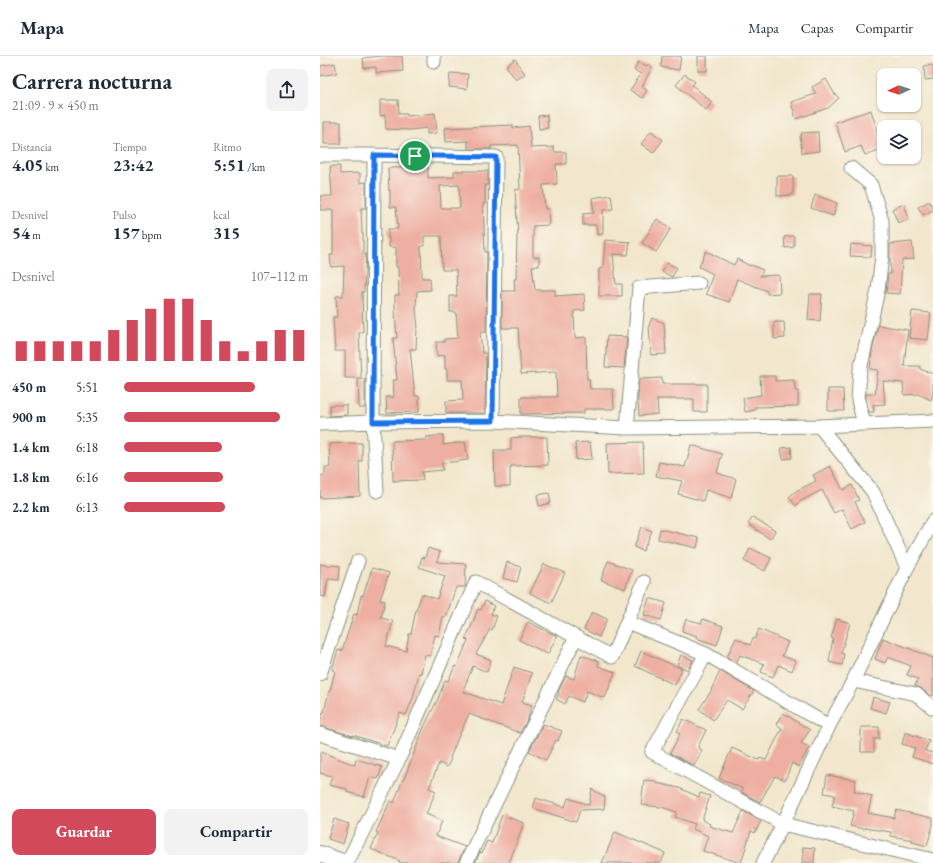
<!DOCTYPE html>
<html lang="es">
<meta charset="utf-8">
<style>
body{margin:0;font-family:"EB Garamond",serif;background:#f2f2f3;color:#1f2937;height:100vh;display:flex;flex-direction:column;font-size:15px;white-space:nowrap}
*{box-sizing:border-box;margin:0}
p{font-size:13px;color:#747a83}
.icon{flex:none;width:22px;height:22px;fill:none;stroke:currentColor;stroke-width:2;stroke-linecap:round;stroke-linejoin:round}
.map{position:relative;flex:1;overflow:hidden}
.sheet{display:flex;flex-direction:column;background:#fff;width:320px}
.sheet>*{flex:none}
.needle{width:26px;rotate:267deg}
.buttons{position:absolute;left:557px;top:12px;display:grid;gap:8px}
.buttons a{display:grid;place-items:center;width:44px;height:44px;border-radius:8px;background:#fff;box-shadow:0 1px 3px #0004;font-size:20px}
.pin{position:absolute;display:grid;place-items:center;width:34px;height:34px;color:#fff;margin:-17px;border:2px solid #fff;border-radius:50%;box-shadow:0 1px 4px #0007}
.round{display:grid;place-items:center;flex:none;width:42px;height:42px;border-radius:8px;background:#f2f2f3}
.headline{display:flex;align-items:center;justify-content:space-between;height:68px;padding:0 12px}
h1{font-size:22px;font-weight:700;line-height:30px}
.metrics{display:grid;grid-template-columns:repeat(3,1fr);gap:6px;height:68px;padding:4px 12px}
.metrics div{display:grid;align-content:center}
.metrics b{font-size:17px;font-weight:700}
.metrics small{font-size:11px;font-weight:400}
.metrics p{font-size:11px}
.chart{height:112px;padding:8px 12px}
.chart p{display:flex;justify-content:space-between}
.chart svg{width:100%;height:72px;margin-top:4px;stroke:#d1495b;stroke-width:6}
.cta{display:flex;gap:8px;margin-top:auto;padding:8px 12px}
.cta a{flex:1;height:46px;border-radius:8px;background:#d1495b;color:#fff;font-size:16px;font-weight:700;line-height:46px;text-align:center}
.cta a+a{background:#f2f2f3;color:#1f2937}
ul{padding:0 12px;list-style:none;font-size:13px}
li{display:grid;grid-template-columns:64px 48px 1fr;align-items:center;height:30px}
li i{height:10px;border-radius:5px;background:#d1495b}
header{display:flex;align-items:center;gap:24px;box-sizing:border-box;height:56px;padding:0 20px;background:#fff;border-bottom:1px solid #e0e1e3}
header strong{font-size:19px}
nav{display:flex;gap:22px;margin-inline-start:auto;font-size:14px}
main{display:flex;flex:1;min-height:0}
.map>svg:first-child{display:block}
.building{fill:#eeaea1;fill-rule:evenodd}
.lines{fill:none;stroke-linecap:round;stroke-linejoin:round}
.minor-casing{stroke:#889280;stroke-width:15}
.tertiary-casing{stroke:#889280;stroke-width:18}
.minor{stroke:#fff;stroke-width:13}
.tertiary{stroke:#fff;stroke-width:16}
.route-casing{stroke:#fff;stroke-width:8}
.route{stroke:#1a73e8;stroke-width:5}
</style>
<header>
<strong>Mapa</strong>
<nav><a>Mapa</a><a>Capas</a><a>Compartir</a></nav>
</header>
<main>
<section class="sheet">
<div class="headline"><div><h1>Carrera nocturna</h1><p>21:09 · 9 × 450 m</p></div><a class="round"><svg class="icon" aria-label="share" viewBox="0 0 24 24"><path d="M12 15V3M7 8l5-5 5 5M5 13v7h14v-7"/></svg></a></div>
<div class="metrics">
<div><p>Distancia</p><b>4.05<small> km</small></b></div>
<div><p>Tiempo</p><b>23:42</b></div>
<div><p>Ritmo</p><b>5:51<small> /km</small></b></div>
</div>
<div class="metrics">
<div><p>Desnivel</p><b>54<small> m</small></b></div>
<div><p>Pulso</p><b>157<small> bpm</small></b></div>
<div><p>kcal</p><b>315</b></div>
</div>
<div class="chart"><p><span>Desnivel</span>107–112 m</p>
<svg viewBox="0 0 160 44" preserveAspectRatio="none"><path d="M5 44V32M15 44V32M25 44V32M35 44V32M45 44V32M55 44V25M65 44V19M75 44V12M85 44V6M95 44V6M105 44V19M115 44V32M125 44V38M135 44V32M145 44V25M155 44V25"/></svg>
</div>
<ul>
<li><b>450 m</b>5:51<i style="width:71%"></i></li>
<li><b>900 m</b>5:35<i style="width:85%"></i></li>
<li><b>1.4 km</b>6:18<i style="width:53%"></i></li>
<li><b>1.8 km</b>6:16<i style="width:54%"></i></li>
<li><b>2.2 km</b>6:13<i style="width:55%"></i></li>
</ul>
<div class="cta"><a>Guardar</a><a>Compartir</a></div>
</section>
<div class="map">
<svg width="613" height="807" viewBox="0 0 613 807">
<rect width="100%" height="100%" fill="#fbf7ec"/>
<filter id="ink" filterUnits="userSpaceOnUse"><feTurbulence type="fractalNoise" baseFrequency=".025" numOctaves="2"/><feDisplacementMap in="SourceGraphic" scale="8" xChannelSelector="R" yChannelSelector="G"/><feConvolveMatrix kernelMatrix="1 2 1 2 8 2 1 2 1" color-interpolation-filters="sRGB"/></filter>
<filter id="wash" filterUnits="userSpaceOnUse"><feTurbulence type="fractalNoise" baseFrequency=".012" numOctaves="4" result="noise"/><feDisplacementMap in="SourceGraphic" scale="16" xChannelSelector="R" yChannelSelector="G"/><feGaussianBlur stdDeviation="0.9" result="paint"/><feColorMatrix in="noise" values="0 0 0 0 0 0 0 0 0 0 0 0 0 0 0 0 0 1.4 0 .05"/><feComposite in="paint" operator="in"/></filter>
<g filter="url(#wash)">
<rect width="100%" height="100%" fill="#f2e7cd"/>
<g id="blocks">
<path class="building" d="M61,0H82L83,15L56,17V11L44,12L43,2Z
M342,0H361L359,14L341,11Z
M378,0H387V15H378Z
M195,3L205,18L196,24L186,10Z
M318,6L327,10L328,8L332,11L322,31L327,34L322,42L310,34L321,18L314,14Z
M15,7L17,17L0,20V10Z
M613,9V23L605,24L604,10Z
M130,17L148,18L147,33L129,31Z
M365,18L375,26L372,29L392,46L386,54L356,29Z
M506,23L514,37L519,42L508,52L476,63L471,46L496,38L492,31Z
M60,44H78L79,58H87V60L115,57L117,77L107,78V72L90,74L66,73L65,59L60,60Z
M551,54L560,84L564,82V92L545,99L541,90L525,96L515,66Z
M227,59L228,72L219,73L218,60Z
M4,66H21V88H4Z
M193,69V72L209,70L211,92L234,91V96H246V108H236L237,128L223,129L225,153L228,152L229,169L213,170V201H219V210H212L215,234H235V240L264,238L265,254L254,255L255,282L266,281L267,323H269L270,333H293L294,353H264V357L201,358V341H237L236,316L201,318L198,272H182V235H195L194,223H196L197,179H198L195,134L200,133L198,89L171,90V93H148V85L126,86L125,72Z
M331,75L343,84L333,97L321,88Z
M498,76L499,95L482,97L480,80H482L481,77Z
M10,110H20V118L40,117V127L46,126V152H41L42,178H43V198H46L44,236H42L43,276L39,277L41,322H25V295H15L13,261H17L16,240H23L24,210L11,211L10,199H13V154H0V140H12Z
M108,111V122L134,121V115H168V129H165V148H163L165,196H167L166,273V276H160L162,297H166L165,357H126V345L143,344L142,324H127V313H125V299L117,300L116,286H124V283L138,282L136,256H130V240H137L136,214H122L121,180H104V190H101L102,222H110L111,234L97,235L96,253L98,272H97L96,293H90L95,340H99V356L67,357L66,341H74L73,324H77L73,282H77L75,255V239H79L78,211H76V191H69V182H68V173H78L76,151H70V134L69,135L68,112ZM139,129L140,152H121L120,130Z
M457,120H473V139L457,140Z
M291,139L293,153L283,154V178L277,179L276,169H263V158L274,157L272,142Z
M495,139L517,147L513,160L491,152Z
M609,145L613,152V154L603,159L598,151Z
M584,148L589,163L578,167L572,153Z
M337,163L351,172L336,196L322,187Z
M474,180V191L465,192L464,181Z
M285,184L310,186L308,199L293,198L296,228H302V240H279V213L283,212Z
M592,186L594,203L582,204L580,238L566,237L568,218H571L570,203V188Z
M531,188L552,190L551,201L530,200Z
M386,195L414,209L417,203L430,210L431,209L443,214L440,220L459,219L460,237L447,238V235L417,223L409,246L386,238L393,218L379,211Z
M347,207L357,212L352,221L342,216Z
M490,238H502L500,265L488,264Z
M592,255L611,257L608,284L589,282Z
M332,262L344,267L346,298L331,299L329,269Z
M454,266H464L465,282L454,283Z
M558,269L588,274L584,310H600V313L613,318V338L611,344L598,338L584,339L583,327L563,325L565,348L553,349L554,356H549L546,343V338H555L558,314L550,313L552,296Z
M287,280L307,281L304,312L285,311Z
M440,320H455V325L474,324L475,335H478V350L435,351V354L425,356L423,342L441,339Z
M342,322V328H387V356H374V343H337L338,358L319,360L318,342L319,323Z
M38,323H45V352H39Z
M508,333H523L524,355H508Z
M10,349H27V359L10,360Z
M123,379V389L145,386L148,404L122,407L123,414L102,416L103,424L73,425L72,385L106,384V381Z
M200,381H227L228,409L191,410V412H190V430H175L174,394H191V382Z
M270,386L272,403L256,404L255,387Z
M323,386L324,417L288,418L287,387Z
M28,387H42V405H39L40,440L0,442V420L5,419V411H10L9,388Z
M371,389L402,398L397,417L416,423L411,442L386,434L383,445L358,438L362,425L336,420L339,406L365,411Z
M471,391L472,402L463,403L461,392Z
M510,410L523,434L532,429L539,444L535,446L545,466L532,473L522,453L514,457L502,434L479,446L476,450L469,441L476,435L496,425L493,419Z
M229,437L231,447L219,450L217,439Z
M433,461L455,475L450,483L428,468Z
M322,471L332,475L323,495L314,491Z
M340,473L379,482L377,492L338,483Z
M108,492L120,496L117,506L146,508L145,531H136L126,561L123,560L119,580L115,579L110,600L105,599L101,617H99L93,642L86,659L80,657L67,690L33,679V680L0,670V665L3,656H4L9,635H10L15,615L12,614L18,594L22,595L34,558L37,559L41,539L43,540L52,512L69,517L60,544L65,545L61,562L73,565L66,590L86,595L89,578H91L96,554L102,538L117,543L125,520L99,511L102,501L105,502Z
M430,492L451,502L445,515L424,505Z
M288,505L312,514L305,533L281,524Z
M187,506L201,511L197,526L183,522Z
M0,508L10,510V509L20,510L19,524L8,523L5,541L0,540Z
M224,508L245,517L231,547L210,537Z
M329,542L346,547L341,564L324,559Z
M165,545L174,550L171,558L177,560L172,574L170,573L156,598L171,604L167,616L153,610L144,632L145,633L144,636L181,649L194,611L212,617L202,646L212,649L208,662L200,677L149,658L137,684L130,702L131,703L127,711L119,707L109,732L116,735L106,758L122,765L116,780L145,791L139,804L138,807H79L80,805L51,793L58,777L56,776L70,745L74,747L83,723H84L104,671L118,643L125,624L128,625L135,610L137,611L148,584L145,583L151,571L158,553L161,554Z
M272,556L287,563L279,581L264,573Z
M366,563L381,567L383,563L403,570L397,589L376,582L377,580L362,575Z
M517,563L530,567L521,597L524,598L522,609L509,606L513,582H511Z
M208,566L237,580L228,598L199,584Z
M439,573L468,586L462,600L476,605L472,615L458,609L453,621L441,616L444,608L420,599L416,607L407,601L416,582L430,589L433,582L435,583Z
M563,582L613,602V640L608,638L601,632L595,630L598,623L587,619L591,610L568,601L565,607L555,603Z
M321,595L362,613L355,629L315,610Z
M261,599L279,605L278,610L295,616L285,642L267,635L263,646L249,640L245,648L236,643L239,637L238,636L246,620L254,623Z
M361,599L373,604L368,614L357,609Z
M400,615L434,635L422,653L407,644L393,664L379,653L392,634H391Z
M553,641L570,646L566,657L550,652Z
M463,657L490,674L481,687L489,691L479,711L472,707L465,724L455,720L440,746L421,736L423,733L399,722L412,692L439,704L440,702L446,704L462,672L456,668Z
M363,663L386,674L378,691L382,694L374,710L350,697L360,678L357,676Z
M223,668L242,675L238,685L236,684L226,704L209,695Z
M541,671H559V683H554V696H541Z
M585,676L609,685L605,695L613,697V708L592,701L595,692L582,688Z
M0,696L9,698V699L35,709L36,703L62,711L58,723L50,721L44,741L27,736V733L9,729L12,720L0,717Z
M507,719L536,724L534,735L552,740L548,757L574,762L576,754L613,762V768L607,790L592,786L593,784L571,780V776L544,772V773L530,770L534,755L512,750L515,739L504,737Z
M324,724L336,725V727L359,732L379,741L380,737L390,740L382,764L390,768L389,770L413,777L423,755L441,765L435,777L431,775L421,807L383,795L388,780L373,773L375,768L355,761L357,756L341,751L321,749Z
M272,733L285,741L284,753L260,754L256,766L213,752L216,742L245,751L248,742L269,749Z
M182,759L204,767L189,807H155L160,796L162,797L167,785L172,787Z
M14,763L29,768L23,788L8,783Z
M295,776L345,797L341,807H282Z
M483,791L495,792L494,807H482Z"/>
</g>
</g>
<g filter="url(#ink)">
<use href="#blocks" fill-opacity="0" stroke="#889280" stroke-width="1"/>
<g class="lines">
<g class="minor-casing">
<path id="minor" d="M114,6V0
M0,99H54L176,101L173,365
M54,99L53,366L57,435
M531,112L551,129L562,165V200L558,234L540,314L538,344L544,368
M0,368L53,366L173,365L307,372L499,370L613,365
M499,370L553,436L587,512
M307,372L319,232L379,227
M307,566L386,598L509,670
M386,598L332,696L463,768L613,804
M0,618L38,505
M533,625L596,638L613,652
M0,678L79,703
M27,807L79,703L156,526L292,601L324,526
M146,807L256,581
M443,807L463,768L509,670L533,625L587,512L613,465"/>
</g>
<g class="tertiary-casing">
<path id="tertiary" d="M0,798L25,807"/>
</g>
<use href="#minor" class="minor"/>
<use href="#tertiary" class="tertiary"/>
</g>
</g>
<g class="lines" filter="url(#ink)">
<g class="route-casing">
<path id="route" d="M54,99L176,101L173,365L53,366Z"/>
</g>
<use href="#route" class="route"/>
</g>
</svg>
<div class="buttons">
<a><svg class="needle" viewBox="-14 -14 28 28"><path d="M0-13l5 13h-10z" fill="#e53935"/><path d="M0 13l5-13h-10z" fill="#747a83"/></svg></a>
<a><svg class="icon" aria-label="layers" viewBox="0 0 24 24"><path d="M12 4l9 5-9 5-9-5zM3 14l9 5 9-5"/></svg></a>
</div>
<div class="pin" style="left:95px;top:100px;background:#1e9e55"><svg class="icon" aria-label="arrive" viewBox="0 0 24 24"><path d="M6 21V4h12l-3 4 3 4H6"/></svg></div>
</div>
</main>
